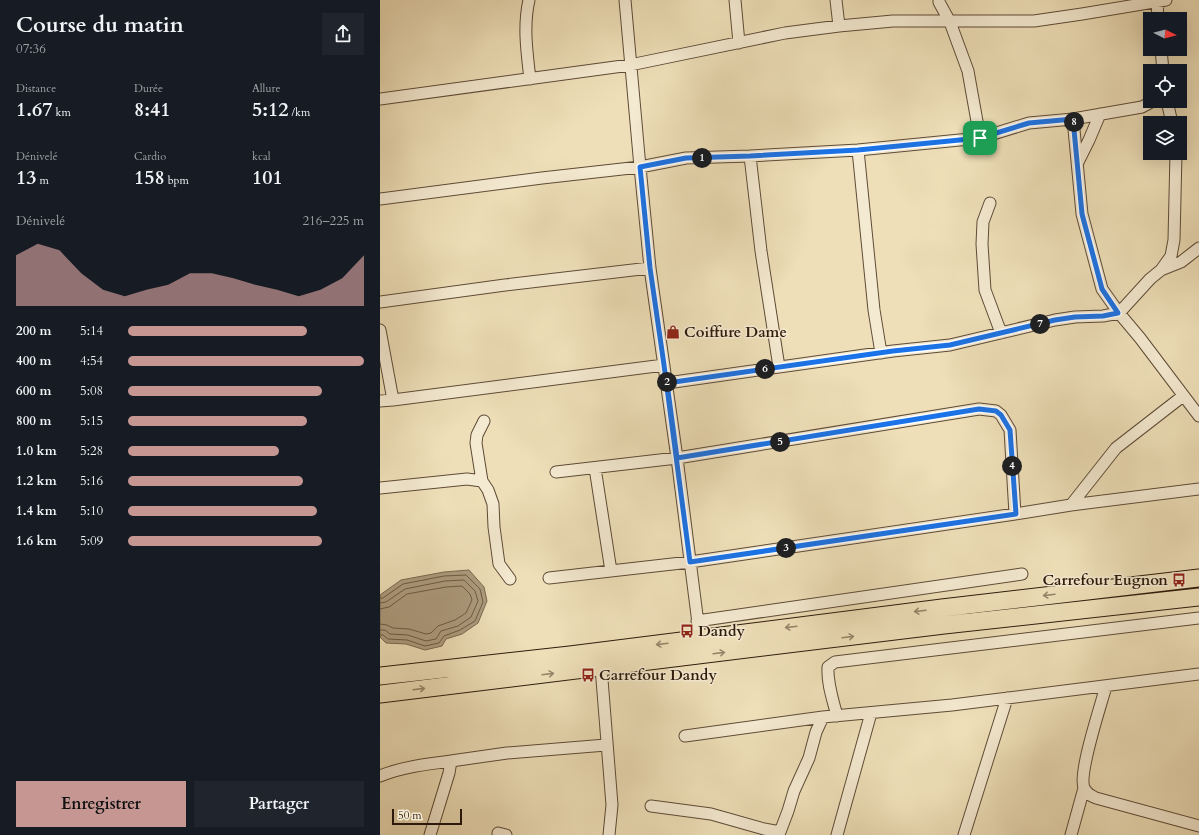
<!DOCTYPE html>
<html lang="fr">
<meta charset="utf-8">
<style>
body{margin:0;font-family:Cardo,serif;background:#20242c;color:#f1f3f6;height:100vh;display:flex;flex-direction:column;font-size:15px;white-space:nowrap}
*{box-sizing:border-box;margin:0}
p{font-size:13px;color:#9ea1a6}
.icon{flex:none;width:22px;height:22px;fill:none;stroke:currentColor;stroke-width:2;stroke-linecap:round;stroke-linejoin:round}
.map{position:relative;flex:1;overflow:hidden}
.drawer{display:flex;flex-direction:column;background:#171b24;width:380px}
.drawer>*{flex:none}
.needle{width:26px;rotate:96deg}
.controls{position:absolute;left:763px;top:12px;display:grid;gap:8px}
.controls a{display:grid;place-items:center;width:44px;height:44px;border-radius:0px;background:#171b24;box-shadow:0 4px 16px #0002;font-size:20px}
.scale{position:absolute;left:12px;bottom:10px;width:70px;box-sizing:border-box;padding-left:4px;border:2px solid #2e1a0c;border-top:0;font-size:11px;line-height:14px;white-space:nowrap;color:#2e1a0c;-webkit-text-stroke:3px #f4ead1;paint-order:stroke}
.pin{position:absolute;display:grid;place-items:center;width:34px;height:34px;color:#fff;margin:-17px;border-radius:8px;box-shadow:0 2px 6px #0006}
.km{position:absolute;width:20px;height:20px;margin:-10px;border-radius:50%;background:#222;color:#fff;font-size:11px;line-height:20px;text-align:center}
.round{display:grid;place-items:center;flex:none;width:42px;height:42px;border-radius:0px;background:#20242c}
.headline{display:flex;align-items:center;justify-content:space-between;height:68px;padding:0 16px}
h1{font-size:22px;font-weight:600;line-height:30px}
.figures{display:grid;grid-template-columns:repeat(3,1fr);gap:6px;height:68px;padding:4px 16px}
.figures div{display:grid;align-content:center}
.figures b{font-size:20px;font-weight:600}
.figures small{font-size:11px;font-weight:400}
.figures p{font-size:11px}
.chart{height:112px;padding:8px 16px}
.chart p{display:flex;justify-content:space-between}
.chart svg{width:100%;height:72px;margin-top:4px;fill:#c59692;opacity:.7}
.button{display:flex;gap:8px;margin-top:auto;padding:8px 16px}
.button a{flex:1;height:46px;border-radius:0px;background:#c59692;color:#111;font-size:16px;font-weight:600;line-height:46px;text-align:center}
.button a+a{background:#20242c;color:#f1f3f6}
ul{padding:0 16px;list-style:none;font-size:13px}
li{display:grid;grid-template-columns:64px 48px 1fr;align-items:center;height:30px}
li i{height:10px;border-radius:5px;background:#c59692}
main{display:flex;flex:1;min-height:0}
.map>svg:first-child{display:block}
.water{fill:#ad9c7e;stroke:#7a6850}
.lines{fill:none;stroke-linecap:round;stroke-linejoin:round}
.shore{stroke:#6e5b45;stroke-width:1}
.minor-casing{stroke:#5e4b37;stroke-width:13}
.primary-casing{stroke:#2e1a0c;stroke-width:19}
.minor{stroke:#f4ead1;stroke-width:11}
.primary{stroke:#eedfb8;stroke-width:17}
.oneway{stroke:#98866b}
.route-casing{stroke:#fff;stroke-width:8}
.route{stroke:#1a73e8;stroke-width:5}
.labels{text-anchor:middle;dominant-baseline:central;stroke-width:3;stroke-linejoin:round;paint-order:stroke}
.poi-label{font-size:15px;font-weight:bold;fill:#2e1a0c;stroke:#f4ead1;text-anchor:start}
</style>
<main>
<section class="drawer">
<div class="headline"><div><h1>Course du matin</h1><p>07:36</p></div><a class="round"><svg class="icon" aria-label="share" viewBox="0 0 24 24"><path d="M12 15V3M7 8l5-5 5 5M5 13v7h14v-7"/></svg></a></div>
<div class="figures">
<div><p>Distance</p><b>1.67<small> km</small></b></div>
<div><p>Durée</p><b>8:41</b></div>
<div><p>Allure</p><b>5:12<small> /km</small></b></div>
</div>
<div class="figures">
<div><p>Dénivelé</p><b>13<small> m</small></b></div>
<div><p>Cardio</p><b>158<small> bpm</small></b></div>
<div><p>kcal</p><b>101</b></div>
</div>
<div class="chart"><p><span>Dénivelé</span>216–225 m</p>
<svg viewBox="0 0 160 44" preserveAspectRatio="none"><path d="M0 44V13L10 6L20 10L30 24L40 34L50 38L60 34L70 31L80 24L90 24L100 27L110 31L120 34L130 38L140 34L150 27L160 13V44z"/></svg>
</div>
<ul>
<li><b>200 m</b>5:14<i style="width:76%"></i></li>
<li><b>400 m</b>4:54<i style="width:100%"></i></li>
<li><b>600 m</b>5:08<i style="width:82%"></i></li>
<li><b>800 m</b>5:15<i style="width:76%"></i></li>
<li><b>1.0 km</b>5:28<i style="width:64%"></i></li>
<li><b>1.2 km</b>5:16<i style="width:74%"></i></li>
<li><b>1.4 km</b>5:10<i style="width:80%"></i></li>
<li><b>1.6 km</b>5:09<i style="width:82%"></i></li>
</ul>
<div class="button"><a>Enregistrer</a><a>Partager</a></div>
</section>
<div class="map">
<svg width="819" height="835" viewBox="0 0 819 835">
<rect width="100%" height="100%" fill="#eedfb8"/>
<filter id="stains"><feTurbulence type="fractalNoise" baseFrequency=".005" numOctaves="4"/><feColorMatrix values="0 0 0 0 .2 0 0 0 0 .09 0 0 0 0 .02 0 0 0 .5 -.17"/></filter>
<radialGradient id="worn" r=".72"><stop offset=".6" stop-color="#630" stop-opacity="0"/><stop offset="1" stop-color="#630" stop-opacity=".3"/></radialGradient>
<path class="water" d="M89,570L104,587L107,601L98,623L82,634L66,639L62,646L45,650L26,644L6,643L0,637V595L21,580L64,572Z"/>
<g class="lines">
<path class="shore" d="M0,598H3L23,584L64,576L86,575L100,589L103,602L95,621L80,630L64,636L59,643L45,646L27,640L8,639L3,635H0
M0,603L6,602L25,589L65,581L84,580L95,591L98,601L91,617L78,626L61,631L56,639L46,641L28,635L10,634L5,630H0
M0,609L9,607L27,594L66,587L82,586L90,594L92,600L86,613L75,620L58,626L51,633L46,634L29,629L13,628L7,625L0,624"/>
<g class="minor-casing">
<path id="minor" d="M149,0C143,26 147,53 150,79
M245,0L260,167L270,268L297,458L320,639
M355,0L359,43
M456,0L459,26
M559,0V2L570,22L588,71L600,138
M777,0L778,19
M781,49L783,71
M0,99L250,65L405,33L459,26L513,21H654L702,14L786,0
M787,101L792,123
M478,150L494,310L501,353
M796,153L794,240L791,256L781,270L770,279L739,313L760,338L819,416
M370,156L381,251L399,367
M698,162L709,140L720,114
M0,199L162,178L260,167L306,158L370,156L478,150L600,138L649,123L693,119
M610,203L603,222L602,244L605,290L621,333
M781,270L801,262L819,248
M0,302L125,285L270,268
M0,330L13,400L284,365
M287,383L513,351L570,345L675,320L695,317L723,316L739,313L722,289L702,214L693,119L762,107L773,101
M0,401L13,400
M215,468L231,571
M176,472L297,458L599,409L616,411L621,415L630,430L635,514
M102,481L96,443L97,435L104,421
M0,488L87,479L102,481L108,490L113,504L114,527L119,564L130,579
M691,505L736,448L803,396
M169,578L310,562L635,514L691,505L819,489
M317,621L642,574
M221,667L232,805L229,835
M726,686C721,705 698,773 704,788C707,794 711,796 716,798L819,826
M457,716C453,700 447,684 448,667L455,662L819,618
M305,736L443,717L572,705L819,674
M0,776C22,767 47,764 71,761
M271,806L331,814L384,829L400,832L408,811L414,791L429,758L436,732L443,717
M118,833L126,835
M50,835L69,773L71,761L127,753L226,745
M457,835L491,713
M584,835L627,698
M691,835L704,788"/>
</g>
<g class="primary-casing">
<path id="primary" d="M0,676L190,655L562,608L819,578
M0,694L564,625L819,597"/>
</g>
<use href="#minor" class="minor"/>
<use href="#primary" class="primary"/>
</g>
<defs><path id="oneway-shaft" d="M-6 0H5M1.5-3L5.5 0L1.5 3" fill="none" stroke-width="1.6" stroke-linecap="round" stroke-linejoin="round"/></defs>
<g class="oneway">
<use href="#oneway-shaft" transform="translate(669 595) rotate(173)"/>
<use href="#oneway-shaft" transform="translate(540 611) rotate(173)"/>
<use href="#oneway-shaft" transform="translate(411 627) rotate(173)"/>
<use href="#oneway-shaft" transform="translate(468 637) rotate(-7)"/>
<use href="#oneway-shaft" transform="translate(282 644) rotate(173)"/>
<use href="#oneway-shaft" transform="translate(339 653) rotate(-7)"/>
<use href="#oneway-shaft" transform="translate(168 674) rotate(-7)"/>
<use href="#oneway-shaft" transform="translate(39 689) rotate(-7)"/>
</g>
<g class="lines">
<g class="route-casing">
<path id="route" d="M600,138L478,150L370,156L306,158L260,167L270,268L284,365L310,562L636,514L630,430L621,415L616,411L599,409L297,458L287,383L513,351L570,345L675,320L695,317L723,316L738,313L722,289L702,214L693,119L649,123L600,138"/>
</g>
<use href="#route" class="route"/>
</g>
<defs>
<g id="shop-bare" transform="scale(1.08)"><path d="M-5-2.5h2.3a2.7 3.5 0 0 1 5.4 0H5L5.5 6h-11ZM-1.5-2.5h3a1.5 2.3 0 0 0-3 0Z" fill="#8f2418" stroke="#f4ead1" stroke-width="2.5" paint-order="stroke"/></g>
<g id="bus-bare" transform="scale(1.08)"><path d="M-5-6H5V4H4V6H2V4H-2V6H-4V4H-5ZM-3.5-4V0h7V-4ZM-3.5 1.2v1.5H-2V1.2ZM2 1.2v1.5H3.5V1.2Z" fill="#8f2418" stroke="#f4ead1" stroke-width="2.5" paint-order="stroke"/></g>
</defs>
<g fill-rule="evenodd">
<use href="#shop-bare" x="293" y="332"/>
<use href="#bus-bare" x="799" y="580"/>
<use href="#bus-bare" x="307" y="631"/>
<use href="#bus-bare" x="208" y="675"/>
</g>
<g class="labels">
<g class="poi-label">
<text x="304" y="332">Coiffure Dame</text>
<text x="788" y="580" text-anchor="end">Carrefour Eugnon</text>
<text x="318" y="631">Dandy</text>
<text x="219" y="675">Carrefour Dandy</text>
</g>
</g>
<rect width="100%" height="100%" filter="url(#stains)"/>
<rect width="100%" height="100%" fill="url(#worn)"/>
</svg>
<div class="controls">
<a><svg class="needle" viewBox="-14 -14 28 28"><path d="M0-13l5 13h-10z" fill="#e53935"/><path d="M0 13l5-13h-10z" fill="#9ea1a6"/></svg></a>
<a><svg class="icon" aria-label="locate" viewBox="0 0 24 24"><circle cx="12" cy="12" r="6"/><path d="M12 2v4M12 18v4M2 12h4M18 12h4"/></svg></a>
<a><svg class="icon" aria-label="layers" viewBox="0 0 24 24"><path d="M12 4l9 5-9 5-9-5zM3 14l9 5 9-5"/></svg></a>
</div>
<div class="scale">50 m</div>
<div class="pin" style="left:600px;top:138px;background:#1e9e55"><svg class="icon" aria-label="arrive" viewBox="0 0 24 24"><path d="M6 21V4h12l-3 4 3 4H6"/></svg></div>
<b class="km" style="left:322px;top:158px">1</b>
<b class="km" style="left:287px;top:382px">2</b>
<b class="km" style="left:406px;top:548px">3</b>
<b class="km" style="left:632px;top:466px">4</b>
<b class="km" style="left:400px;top:442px">5</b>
<b class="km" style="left:385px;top:369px">6</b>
<b class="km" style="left:660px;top:324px">7</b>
<b class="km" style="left:694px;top:122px">8</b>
</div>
</main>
